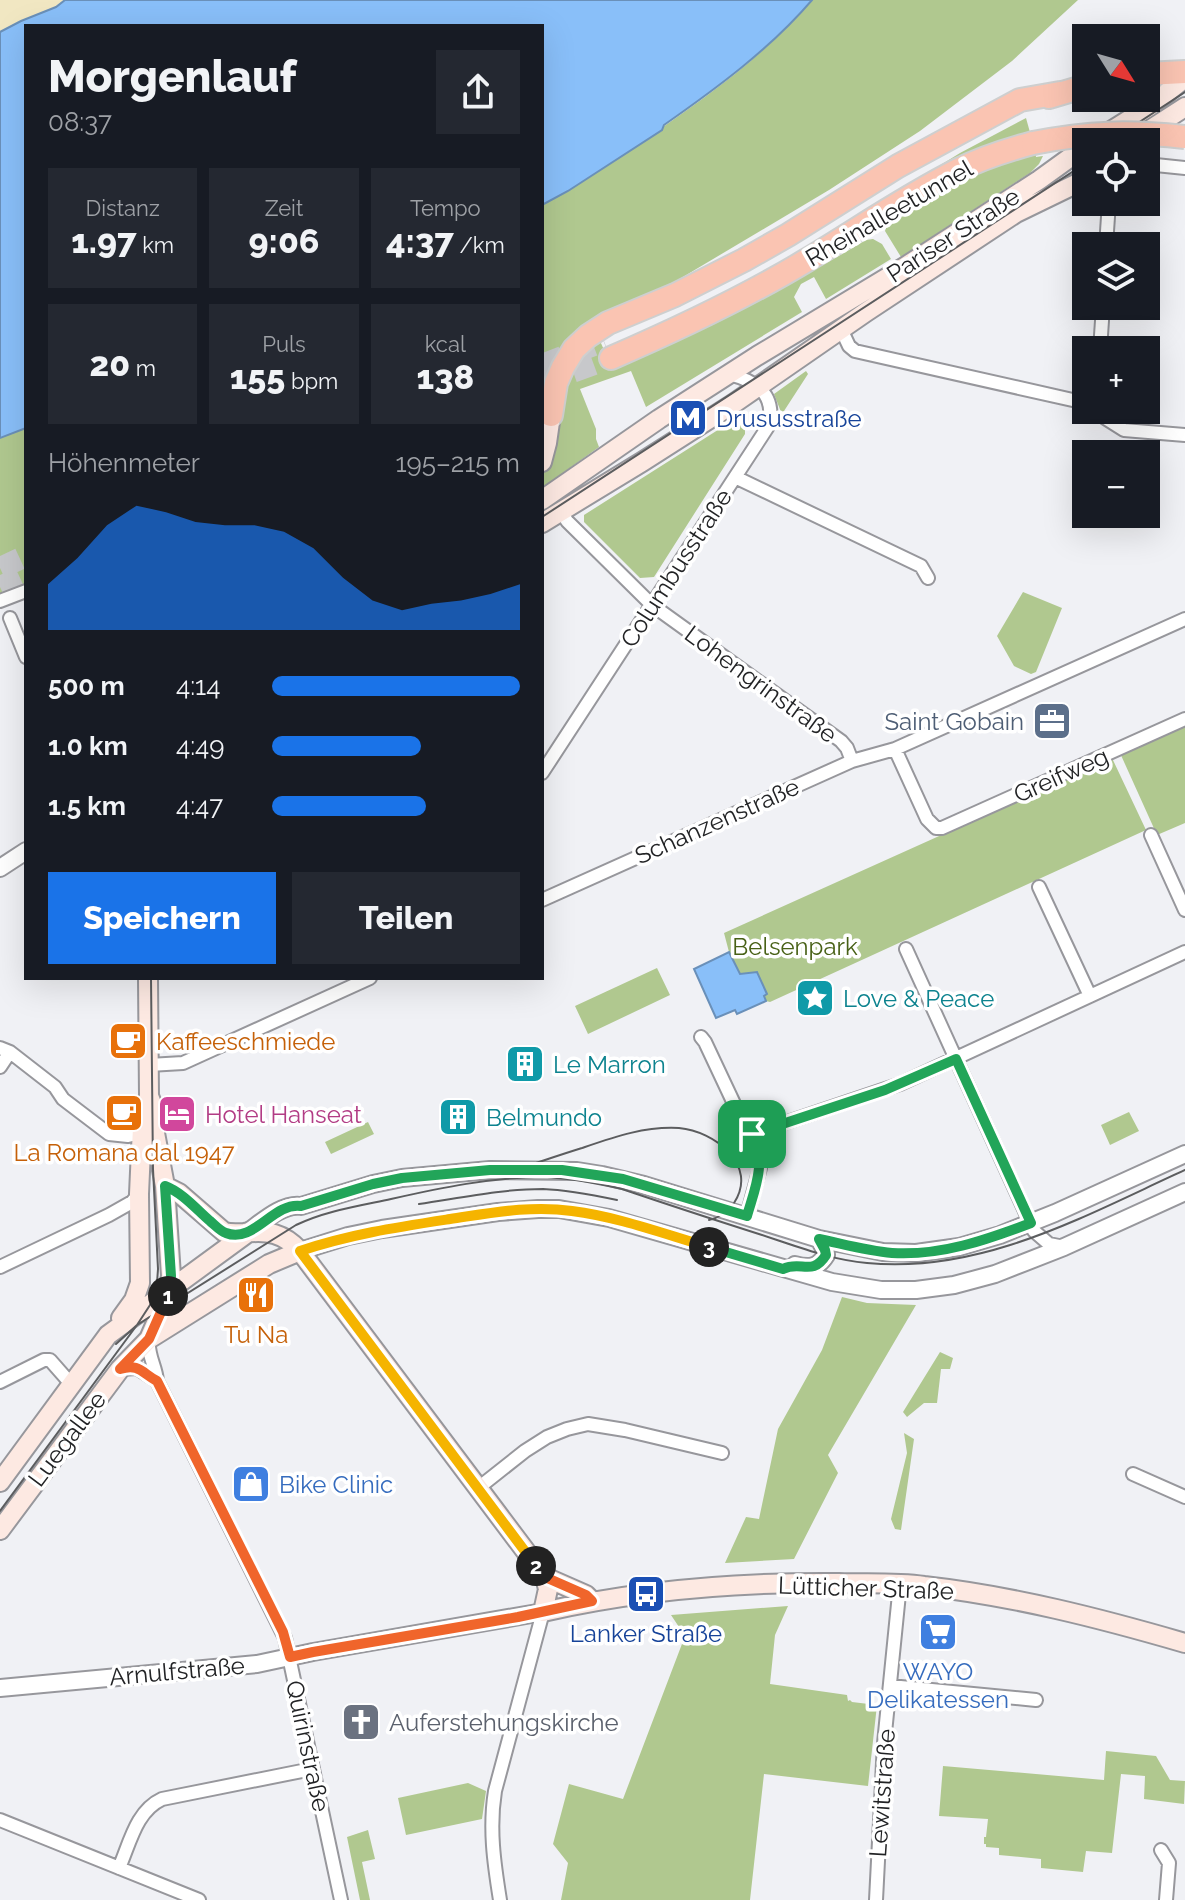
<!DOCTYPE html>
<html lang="de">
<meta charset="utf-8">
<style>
body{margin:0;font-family:Raleway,sans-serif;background:#242831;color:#f1f3f6;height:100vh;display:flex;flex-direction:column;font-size:30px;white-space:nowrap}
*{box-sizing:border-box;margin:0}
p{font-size:26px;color:#9ea1a6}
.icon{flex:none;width:44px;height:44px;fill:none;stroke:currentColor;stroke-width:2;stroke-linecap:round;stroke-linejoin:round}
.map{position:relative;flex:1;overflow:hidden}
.panel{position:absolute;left:24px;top:24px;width:520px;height:956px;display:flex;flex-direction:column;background:#171b24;border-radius:0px;box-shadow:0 8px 32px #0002}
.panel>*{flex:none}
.needle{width:52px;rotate:127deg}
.controls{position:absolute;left:1072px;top:24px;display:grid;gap:16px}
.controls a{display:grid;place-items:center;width:88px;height:88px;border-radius:0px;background:#171b24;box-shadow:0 8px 32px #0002;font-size:40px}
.pin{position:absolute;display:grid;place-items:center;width:68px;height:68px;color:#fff;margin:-34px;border-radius:16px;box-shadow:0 4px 12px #0006}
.km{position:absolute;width:40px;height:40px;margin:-20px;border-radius:50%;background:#222;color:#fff;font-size:22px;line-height:40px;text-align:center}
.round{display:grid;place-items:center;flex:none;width:84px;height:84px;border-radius:0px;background:#242831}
.summary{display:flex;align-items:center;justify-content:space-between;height:136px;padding:0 24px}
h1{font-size:44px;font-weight:800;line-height:60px}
.metrics{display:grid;grid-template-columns:repeat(3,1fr);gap:12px;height:136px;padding:8px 24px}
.metrics div{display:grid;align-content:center;border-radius:0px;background:#242831;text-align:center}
.metrics b{font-size:34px;font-weight:800}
.metrics small{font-size:22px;font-weight:400}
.metrics p{font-size:22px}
.chart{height:224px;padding:16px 24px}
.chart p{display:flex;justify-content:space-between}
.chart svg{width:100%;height:144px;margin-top:8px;fill:#1a73e8;opacity:.7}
.primary-button{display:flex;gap:16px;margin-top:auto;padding:16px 24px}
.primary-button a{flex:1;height:92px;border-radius:0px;background:#1a73e8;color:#fff;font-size:32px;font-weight:800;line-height:92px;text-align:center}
.primary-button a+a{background:#242831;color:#f1f3f6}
ul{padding:0 24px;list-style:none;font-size:26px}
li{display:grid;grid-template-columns:128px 96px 1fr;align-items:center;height:60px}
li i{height:20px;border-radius:10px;background:#1a73e8}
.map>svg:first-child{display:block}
.green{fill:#b0c88f}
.sand{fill:#f1e7c2}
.water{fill:#89bff9;stroke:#6a90b9;stroke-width:2}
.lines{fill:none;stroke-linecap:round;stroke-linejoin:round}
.trunk-tunnel{stroke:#c7c8cb;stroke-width:22;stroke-dasharray:22 11;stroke-linecap:butt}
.minor-casing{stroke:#97979c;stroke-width:16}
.tertiary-casing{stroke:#97979c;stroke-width:20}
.secondary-casing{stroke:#97979c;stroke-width:22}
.trunk-casing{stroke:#cecfcf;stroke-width:26}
.minor{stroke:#fff;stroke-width:12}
.tertiary{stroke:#fff;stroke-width:16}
.secondary{stroke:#fde9e2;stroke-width:18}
.trunk{stroke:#fac4b2;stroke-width:22}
.tram{stroke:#5c5d5f;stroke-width:2}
.trunk-bridge-casing{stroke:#cecfcf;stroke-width:26;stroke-linecap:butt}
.trunk-bridge{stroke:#fac4b2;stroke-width:22}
.split-1-casing{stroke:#fff;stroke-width:16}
.split-2-casing{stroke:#fff;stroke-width:16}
.split-3-casing{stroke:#fff;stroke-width:16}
.split-4-casing{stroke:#fff;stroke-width:16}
.split-1{stroke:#22a559;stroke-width:10}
.split-2{stroke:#f0652b;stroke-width:10}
.split-3{stroke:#f5b400;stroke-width:10}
.split-4{stroke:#22a559;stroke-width:10}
.labels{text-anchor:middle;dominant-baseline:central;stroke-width:7;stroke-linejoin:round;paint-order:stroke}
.street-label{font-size:24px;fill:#222325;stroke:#fff}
.transit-label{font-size:24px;fill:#164399;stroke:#fff;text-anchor:start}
.service-label{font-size:24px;fill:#4e5e75;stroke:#fff;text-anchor:end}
.park-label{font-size:24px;fill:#486116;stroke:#fff}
.culture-label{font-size:24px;fill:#0d838f;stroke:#fff;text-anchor:start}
.food-label{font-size:24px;fill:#c56008;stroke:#fff}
.hotel-label{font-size:24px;fill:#b23c85;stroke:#fff;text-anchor:start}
.shop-label{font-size:24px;fill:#366cbe;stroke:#fff;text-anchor:start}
.worship-label{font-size:24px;fill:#5b616d;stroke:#fff;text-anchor:start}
</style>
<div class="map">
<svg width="1185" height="1900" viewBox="0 0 1185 1900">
<rect width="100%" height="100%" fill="#f0f1f5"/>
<path class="green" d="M812,0H1078L1012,61L920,131L829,190L651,296L604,320L546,401L542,396V205C577,187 608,164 641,142C702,100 764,57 812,0Z
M1026,118L1031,136L887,198L960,153Z
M1035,149L1036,157L1043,156L1039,164L1030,173L901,257L885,231C896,198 1001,163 1035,149Z
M873,239L882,244L891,259L826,299L814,277L801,284L794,297L802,312L646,407L631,371L580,389L596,429V439L599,447L542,488V472L549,455L560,380L597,334L611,366C698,330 785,289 866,240Z
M806,371L808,374L784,411L781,412L774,394Z
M732,421H737L745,429V434L654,577L640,578L584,522V515Z
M26,428V584L0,595V438Z
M1023,592L1062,608L1036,672L1031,674L1014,666L997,636Z
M1185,724V823L1157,835L1120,753Z
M1112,758L1146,830L770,1002L766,1001L764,996L767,994L740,974L729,952L724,933Z
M657,968L670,995L588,1034L575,1006Z
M1129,1112L1139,1131L1110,1145L1101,1125Z
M368,1122L374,1134L331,1154L325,1142Z
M842,1297L867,1303L916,1305L828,1455L838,1473L794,1559L725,1563L746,1517L759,1519L778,1429L822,1350Z
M940,1352L953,1358L950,1369H941L937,1403H924L907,1417L903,1412Z
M904,1433L914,1439L901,1530L895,1529L891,1519L907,1453Z
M788,1606L775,1635L770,1684L847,1695L848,1701L850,1700L852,1702L877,1705L868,1786L764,1774L750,1900H561L568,1863L553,1844L569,1784L623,1799L685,1636L671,1615Z
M1106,1751L1156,1756L1170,1780L1185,1781L1184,1804L1144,1799L1145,1776L1121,1774L1112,1853L1086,1851L1083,1872L1041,1868V1859L999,1855V1848L986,1847V1844H984V1837H986L988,1819L939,1816L943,1766L1104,1780Z
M468,1783L486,1791L482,1819L406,1835L398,1798Z
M368,1830L375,1859L362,1862L370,1900H360L347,1837Z"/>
<path class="sand" d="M0,0H65L56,7L21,21L0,32Z"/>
<path class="water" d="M65,0H812C770,49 717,88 664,125L662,130L568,191L542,205V26H26V428L0,438V32L21,21L56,7Z
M729,952L740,974L757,972L767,994L764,996L766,1001L737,1014L735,1010L716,1018L694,969Z"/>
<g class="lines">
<path class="trunk-tunnel" d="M542,365L604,341
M542,383L611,358
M0,568L26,556
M0,587L26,575"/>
<g class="minor-casing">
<path id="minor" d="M1146,164L1185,168
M1106,246L1109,202
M841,329L849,346L855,351L1086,403
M1100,350L1103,306
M1099,410L1105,418L1124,430L1185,435
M735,477L921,566L928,578
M561,511L567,521L652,605L841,741L847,748L852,761
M0,601L26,591
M10,618L26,657
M895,749L927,819L936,828H942L1185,719
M542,773L769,425C776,394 756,381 729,374
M1151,835L1185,910
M1039,887L1090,996
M542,900L852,761L895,749L1185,619
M906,949L1034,1231L1049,1244L1064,1247
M701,1037L705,1042L744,1125L757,1145L760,1156V1168L747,1216
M0,1048L10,1052L55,1087L63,1099L109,1134L128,1136L136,1134L142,1127
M149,1065L183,1063L370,978
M0,1067L10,1052
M752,1134L900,1084L1185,952
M0,1267L109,1215L132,1202L139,1194
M149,1339C147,1355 156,1366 157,1381L285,1638L341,1900
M121,1369L137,1368L157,1381
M0,1382L44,1360H50L72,1385
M1133,1474L1185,1497
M477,1489L525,1451L547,1437L567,1429L588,1424L625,1430L722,1453
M890,1686L1036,1700
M0,1820L199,1900
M1161,1850L1169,1863L1166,1900
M119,1868C130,1843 136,1811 162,1799L312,1769
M500,1900C494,1863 489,1828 495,1791L543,1612
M876,1900L884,1743L900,1584"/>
</g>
<g class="tertiary-casing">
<path id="tertiary" d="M0,868L26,851
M248,1232C262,1222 283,1203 301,1206L373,1184L402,1178L490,1170L577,1171L602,1175L644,1185L819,1239L883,1252L916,1253L959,1247L1000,1235L1055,1213L1185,1154
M300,1251L348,1236L382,1229L498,1212L538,1209H559L609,1218L832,1282L881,1290H916L954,1285L995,1274L1064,1247L1185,1192
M795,1265C809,1269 818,1268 826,1255L825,1250L819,1239
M0,1688L257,1664L313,1652L543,1612"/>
</g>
<g class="secondary-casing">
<path id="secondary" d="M1106,134L1149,107L1185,78
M1140,136L1185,107
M542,462L547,443L551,415
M542,500L659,419L757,356L903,268L1039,180L1086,146
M542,523L642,462L733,404L866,312L1016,213L1086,179
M148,978L149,1096L154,1109L155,1133L165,1186L171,1276L166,1300L149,1339
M165,1186L179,1193L224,1232C232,1234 237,1233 244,1233C268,1230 283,1233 300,1251L545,1577L586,1595L592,1601
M121,1318L134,1300L140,1283L139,1194L142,1127L144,1109L148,1099
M0,1482L108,1335L246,1234
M0,1530L120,1369L149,1339L269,1264L300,1251
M545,1577L548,1589L543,1612C639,1590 739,1582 839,1583C867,1584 896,1582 924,1586C1013,1596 1099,1618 1185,1643"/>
</g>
<g class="trunk-casing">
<path id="trunk" d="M1146,74L1185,72
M1049,97L1086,86
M611,358C678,329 744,298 807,260C857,230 906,196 958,170C982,158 1007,150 1033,143
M551,415L556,383L563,367L574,349L588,336L608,323L675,295L744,260L788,235L898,166L1020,100L1060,93"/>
</g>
<use href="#minor" class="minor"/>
<use href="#tertiary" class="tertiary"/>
<use href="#secondary" class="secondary"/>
<use href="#trunk" class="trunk"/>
<path class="tram" d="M1109,142L1185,92
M542,517L1086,163
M505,1173C531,1165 556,1156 582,1148C614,1137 645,1126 679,1128C714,1131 759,1165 734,1203C727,1212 719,1218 709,1220
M419,1204C460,1198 501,1189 543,1189C568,1190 593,1195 617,1200
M116,1344L137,1325L296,1225C325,1211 358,1206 391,1199C440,1188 492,1177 543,1177C570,1178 596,1183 622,1189C669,1205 715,1220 762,1235C796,1246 831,1260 867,1263C982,1274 1084,1216 1185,1170
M0,1511L137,1325L152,1302L157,1283L158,1269L153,1169L151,978"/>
<g class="trunk-bridge-casing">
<path id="trunk-bridge" d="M1033,143C1089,132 1128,131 1185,137"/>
</g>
<use href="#trunk-bridge" class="trunk-bridge"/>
</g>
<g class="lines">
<g class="split-1-casing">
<path id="split-1" d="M168,1296L171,1276L165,1186C183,1193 196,1209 210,1221C215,1225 220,1231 226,1233C254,1244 273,1202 301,1206L373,1184L402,1178L490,1170H562L623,1179L747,1216C755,1188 767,1162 752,1134"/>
</g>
<g class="split-2-casing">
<path id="split-2" d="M168,1296L149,1339L120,1369C139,1363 142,1373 157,1381L283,1632L290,1657L313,1652L518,1617L592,1601L586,1595L545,1577L536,1566"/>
</g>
<g class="split-3-casing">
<path id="split-3" d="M536,1566L300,1251C351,1234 398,1227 450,1219C491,1213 531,1205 572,1211C619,1217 664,1234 709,1247"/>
</g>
<g class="split-4-casing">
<path id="split-4" d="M709,1247L783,1269C801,1260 812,1277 826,1255L825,1250L819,1239C843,1244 867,1251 892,1253C941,1256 986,1240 1031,1223L956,1059L885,1090L752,1134"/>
</g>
<use href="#split-1" class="split-1"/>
<use href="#split-2" class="split-2"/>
<use href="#split-3" class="split-3"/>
<use href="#split-4" class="split-4"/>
</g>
<defs>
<g id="metro-square" transform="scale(2)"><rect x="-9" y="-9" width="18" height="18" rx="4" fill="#1a4fb4" stroke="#fff"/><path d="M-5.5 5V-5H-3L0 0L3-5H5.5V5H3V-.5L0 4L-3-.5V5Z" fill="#fff"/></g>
<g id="office-square" transform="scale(2)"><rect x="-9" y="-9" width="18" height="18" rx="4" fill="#5c6f8a" stroke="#fff"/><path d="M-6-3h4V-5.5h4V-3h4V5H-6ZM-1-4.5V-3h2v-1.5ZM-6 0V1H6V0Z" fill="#fff"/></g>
<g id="sight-square" transform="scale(2)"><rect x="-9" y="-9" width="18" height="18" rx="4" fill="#0f9aa8" stroke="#fff"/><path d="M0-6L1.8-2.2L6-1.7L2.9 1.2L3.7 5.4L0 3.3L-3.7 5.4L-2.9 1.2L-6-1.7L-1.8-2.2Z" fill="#fff"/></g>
<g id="cafe-square" transform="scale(2)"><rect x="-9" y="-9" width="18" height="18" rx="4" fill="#e8710a" stroke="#fff"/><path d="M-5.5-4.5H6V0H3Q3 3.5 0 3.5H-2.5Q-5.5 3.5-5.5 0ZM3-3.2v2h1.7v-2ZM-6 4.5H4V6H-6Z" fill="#fff"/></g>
<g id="building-square" transform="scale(2)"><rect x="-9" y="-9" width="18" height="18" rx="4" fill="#0f9aa8" stroke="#fff"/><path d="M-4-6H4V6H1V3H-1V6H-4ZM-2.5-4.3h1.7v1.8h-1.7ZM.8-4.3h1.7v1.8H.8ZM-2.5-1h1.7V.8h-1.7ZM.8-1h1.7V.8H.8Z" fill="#fff"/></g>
<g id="hotel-square" transform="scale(2)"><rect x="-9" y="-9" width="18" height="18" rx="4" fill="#d1479c" stroke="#fff"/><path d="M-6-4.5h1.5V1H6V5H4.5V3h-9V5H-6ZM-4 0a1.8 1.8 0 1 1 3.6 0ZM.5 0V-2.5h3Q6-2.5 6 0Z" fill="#fff"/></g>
<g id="restaurant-square" transform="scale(2)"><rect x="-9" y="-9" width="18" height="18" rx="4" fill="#e8710a" stroke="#fff"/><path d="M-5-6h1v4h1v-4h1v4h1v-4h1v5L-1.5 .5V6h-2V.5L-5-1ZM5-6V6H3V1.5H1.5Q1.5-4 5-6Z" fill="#fff"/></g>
<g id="shop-square" transform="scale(2)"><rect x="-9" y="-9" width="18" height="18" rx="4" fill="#3f7fe0" stroke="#fff"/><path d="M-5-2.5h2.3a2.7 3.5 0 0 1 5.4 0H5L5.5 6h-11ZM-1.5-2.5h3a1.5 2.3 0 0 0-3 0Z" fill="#fff"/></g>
<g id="bus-square" transform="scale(2)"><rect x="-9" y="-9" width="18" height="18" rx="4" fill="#1a4fb4" stroke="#fff"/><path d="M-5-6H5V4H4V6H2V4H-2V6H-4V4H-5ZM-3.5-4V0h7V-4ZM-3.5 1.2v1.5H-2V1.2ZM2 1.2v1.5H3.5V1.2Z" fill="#fff"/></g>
<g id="supermarket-square" transform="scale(2)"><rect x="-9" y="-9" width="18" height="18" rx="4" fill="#3f7fe0" stroke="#fff"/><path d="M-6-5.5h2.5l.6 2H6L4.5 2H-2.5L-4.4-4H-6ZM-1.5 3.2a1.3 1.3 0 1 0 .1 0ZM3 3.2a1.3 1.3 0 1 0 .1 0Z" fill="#fff"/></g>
<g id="church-square" transform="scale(2)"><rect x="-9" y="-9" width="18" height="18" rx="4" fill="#6b7280" stroke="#fff"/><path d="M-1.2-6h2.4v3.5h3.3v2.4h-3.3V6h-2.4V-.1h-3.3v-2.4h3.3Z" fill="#fff"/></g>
</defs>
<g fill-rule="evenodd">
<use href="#metro-square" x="688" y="418"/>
<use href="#office-square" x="1052" y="721"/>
<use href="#sight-square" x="815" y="998"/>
<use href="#cafe-square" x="128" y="1041"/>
<use href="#building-square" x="525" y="1064"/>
<use href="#cafe-square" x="124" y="1113"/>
<use href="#hotel-square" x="177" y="1114"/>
<use href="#building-square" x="458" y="1117"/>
<use href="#restaurant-square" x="256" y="1295"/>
<use href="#shop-square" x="251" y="1484"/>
<use href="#bus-square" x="646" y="1594"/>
<use href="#supermarket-square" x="938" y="1632"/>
<use href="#church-square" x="361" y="1722"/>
</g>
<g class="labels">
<g class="street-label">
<text transform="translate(889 213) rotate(-30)">Rheinalleetunnel</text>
<text transform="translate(953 235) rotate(-33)">Pariser Straße</text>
<text transform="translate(676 568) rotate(-57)">Columbusstraße</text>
<text transform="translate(761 684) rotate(36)">Lohengrinstraße</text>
<text transform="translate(1061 775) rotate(-24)">Greifweg</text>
<text transform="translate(717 821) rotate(-24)">Schanzenstraße</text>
<text transform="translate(67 1439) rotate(-53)">Luegallee</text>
<text transform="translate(866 1588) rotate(2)">Lütticher Straße</text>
<text transform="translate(177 1671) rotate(-5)">Arnulfstraße</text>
<text transform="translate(308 1746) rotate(78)">Quirinstraße</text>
<text transform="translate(882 1793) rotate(-86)">Lewitstraße</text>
</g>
<g class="transit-label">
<text x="716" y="418">Drususstraße</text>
<text x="646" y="1633" text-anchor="middle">Lanker Straße</text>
</g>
<g class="service-label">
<text x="1024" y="721">Saint Gobain</text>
</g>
<g class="park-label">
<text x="795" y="946">Belsenpark</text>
</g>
<g class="culture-label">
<text x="843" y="998">Love &amp; Peace</text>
<text x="553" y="1064">Le Marron</text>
<text x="486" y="1117">Belmundo</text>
</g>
<g class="food-label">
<text x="156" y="1041" text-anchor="start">Kaffeeschmiede</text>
<text x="124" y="1152">La Romana dal 1947</text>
<text x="256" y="1334">Tu Na</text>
</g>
<g class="hotel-label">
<text x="205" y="1114">Hotel Hanseat</text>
</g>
<g class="shop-label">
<text x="279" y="1484">Bike Clinic</text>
<text x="938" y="1671" text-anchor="middle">WAYO<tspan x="938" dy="28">Delikatessen</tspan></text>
</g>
<g class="worship-label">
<text x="389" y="1722">Auferstehungskirche</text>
</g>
</g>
</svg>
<div class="controls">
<a><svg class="needle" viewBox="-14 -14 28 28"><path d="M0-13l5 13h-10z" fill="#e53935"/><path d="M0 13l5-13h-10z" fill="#9ea1a6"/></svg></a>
<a><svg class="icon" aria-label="locate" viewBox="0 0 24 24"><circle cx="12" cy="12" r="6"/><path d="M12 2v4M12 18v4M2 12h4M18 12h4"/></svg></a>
<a><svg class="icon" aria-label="layers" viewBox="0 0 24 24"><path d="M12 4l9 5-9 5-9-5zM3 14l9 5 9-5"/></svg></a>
<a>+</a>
<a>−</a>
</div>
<div class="pin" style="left:752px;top:1134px;background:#1e9e55"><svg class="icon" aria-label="arrive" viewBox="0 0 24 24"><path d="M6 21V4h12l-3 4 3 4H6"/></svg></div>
<b class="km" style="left:168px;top:1296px">1</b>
<b class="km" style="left:536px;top:1566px">2</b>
<b class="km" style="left:709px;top:1247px">3</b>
<section class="panel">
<div class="summary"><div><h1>Morgenlauf</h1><p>08:37</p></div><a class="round"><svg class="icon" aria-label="share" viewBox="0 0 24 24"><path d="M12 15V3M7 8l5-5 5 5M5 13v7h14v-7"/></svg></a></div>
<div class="metrics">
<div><p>Distanz</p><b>1.97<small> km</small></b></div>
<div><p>Zeit</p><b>9:06</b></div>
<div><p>Tempo</p><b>4:37<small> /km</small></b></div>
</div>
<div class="metrics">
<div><b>20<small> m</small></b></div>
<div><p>Puls</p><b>155<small> bpm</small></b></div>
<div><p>kcal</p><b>138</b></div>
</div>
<div class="chart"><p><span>Höhenmeter</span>195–215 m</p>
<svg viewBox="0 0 160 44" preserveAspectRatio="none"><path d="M0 44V30L10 22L20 12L30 6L40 8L50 11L60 12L70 12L80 14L90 19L100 28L110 35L120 38L130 36L140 35L150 33L160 30V44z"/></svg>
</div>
<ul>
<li><b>500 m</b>4:14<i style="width:100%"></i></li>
<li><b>1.0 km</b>4:49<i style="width:60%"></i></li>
<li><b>1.5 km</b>4:47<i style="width:62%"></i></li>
</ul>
<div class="primary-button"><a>Speichern</a><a>Teilen</a></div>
</section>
</div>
